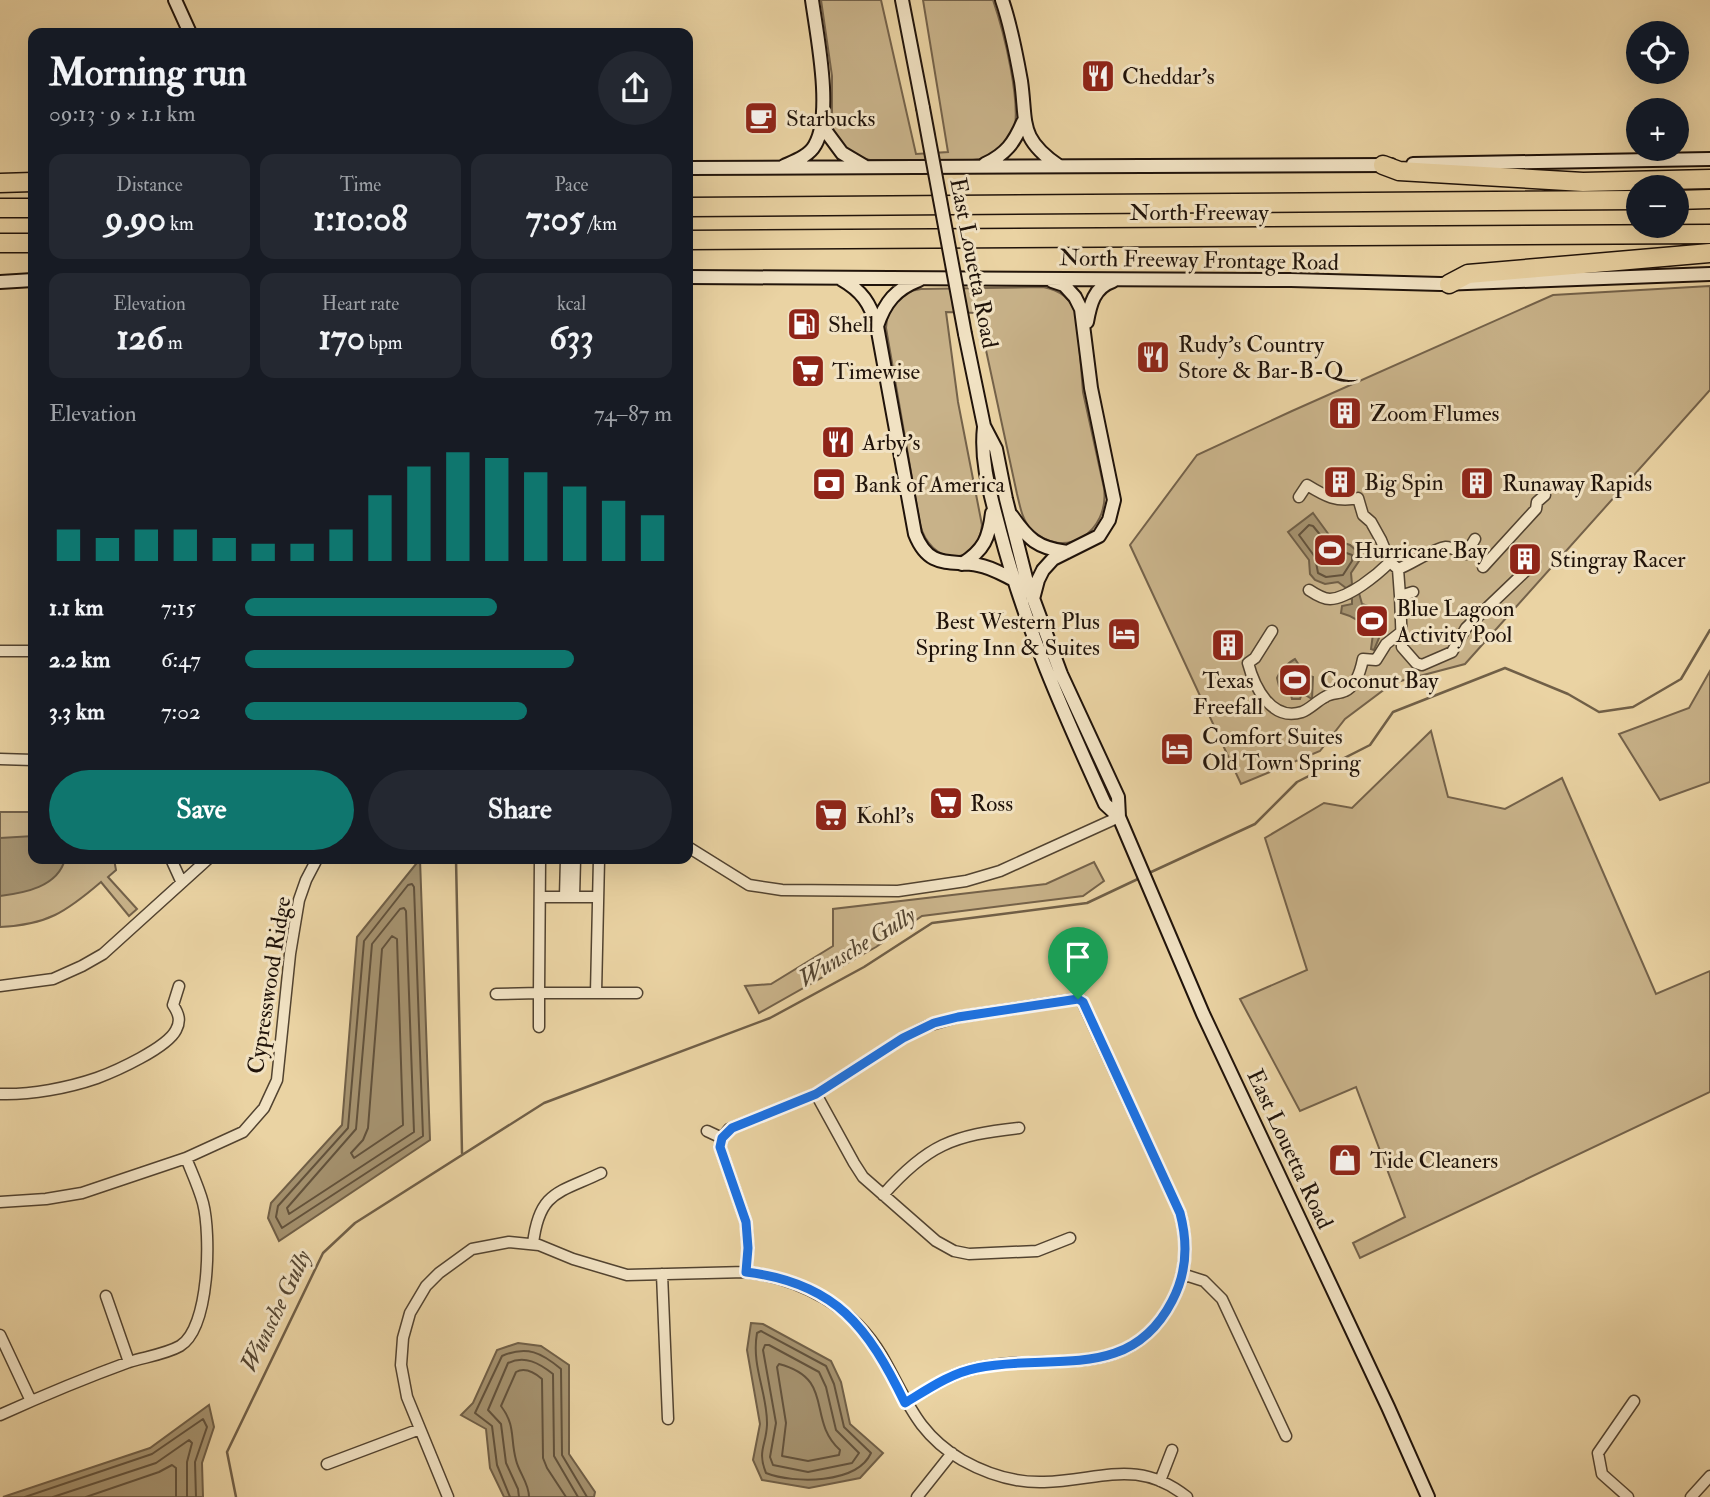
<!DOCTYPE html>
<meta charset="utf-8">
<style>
body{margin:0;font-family:"IM FELL Double Pica",serif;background:#242831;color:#f1f3f6;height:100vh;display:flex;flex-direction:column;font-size:26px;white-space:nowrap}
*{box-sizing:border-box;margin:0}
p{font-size:23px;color:#9ea1a6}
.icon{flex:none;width:38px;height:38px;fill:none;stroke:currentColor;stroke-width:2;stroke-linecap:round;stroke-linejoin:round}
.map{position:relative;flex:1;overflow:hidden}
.sheet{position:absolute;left:28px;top:28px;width:665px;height:836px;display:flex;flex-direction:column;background:#171b24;border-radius:14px;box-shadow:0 7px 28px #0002}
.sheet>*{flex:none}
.buttons{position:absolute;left:1626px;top:21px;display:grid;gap:14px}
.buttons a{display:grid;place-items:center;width:63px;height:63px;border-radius:50%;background:#171b24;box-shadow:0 7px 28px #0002;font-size:35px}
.pin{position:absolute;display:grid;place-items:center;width:60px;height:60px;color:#fff;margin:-72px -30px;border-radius:50% 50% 50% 0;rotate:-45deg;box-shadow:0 0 7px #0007}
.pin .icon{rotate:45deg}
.round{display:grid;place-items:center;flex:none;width:74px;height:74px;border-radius:37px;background:#242831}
.headline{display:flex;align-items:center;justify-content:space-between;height:119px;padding:0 21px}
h1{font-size:38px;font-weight:700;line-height:52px}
.stats{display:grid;grid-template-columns:repeat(3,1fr);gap:10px;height:119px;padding:7px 21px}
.stats div{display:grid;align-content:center;border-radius:14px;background:#242831;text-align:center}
.stats b{font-size:35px;font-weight:700}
.stats small{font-size:19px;font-weight:400}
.stats p{font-size:19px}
.chart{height:196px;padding:14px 21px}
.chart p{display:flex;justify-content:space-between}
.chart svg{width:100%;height:126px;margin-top:7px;stroke:#0f766e;stroke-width:6}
.primary-button{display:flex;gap:14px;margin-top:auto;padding:14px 21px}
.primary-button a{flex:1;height:80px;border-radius:42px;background:#0f766e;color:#fff;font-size:28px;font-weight:700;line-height:80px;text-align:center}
.primary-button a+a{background:#242831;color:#f1f3f6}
ul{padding:0 21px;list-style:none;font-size:23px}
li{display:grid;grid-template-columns:112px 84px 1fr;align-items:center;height:52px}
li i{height:18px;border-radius:9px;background:#0f766e}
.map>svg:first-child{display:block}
.green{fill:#c8b289;stroke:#74624a;stroke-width:2}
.water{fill:#a5926f;stroke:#705f47;stroke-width:2}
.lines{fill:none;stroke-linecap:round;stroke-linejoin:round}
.shore{stroke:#62523c;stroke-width:2}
.stream{stroke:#705f47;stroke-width:2.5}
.street-casing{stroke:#524330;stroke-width:13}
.secondary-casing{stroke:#20130a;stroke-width:16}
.highway-casing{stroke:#20130a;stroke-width:21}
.street{stroke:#f1e2c3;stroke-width:10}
.secondary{stroke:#f1e2c3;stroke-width:12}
.highway{stroke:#ead3a3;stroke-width:18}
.secondary-bridge-casing{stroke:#20130a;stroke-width:16;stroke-linecap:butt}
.secondary-bridge{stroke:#f1e2c3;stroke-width:12}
.route-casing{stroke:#fff;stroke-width:14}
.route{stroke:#1a73e8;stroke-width:9}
.labels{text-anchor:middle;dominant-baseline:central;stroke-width:6;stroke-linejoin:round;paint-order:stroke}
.poi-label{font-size:23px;fill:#20130a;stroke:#f1e2c3;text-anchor:start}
.street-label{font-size:23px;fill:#20130a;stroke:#f1e2c3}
.water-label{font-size:24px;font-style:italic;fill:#554632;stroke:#f1e2c3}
</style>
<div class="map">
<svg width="1710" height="1497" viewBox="0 0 1710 1497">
<rect width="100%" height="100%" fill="#ead3a3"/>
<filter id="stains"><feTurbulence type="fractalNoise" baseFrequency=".00286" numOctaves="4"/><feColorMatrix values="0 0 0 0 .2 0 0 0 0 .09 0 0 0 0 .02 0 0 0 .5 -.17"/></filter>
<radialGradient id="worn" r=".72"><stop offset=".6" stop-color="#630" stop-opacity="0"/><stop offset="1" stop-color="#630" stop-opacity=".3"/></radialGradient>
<path class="green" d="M821,0H881L916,154L948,152L923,0H993C1003,29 1023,106 1013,135C1008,149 987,159 973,160H870L853,156L842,147L834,134L832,122V76Z
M1710,286V390L1465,664L1393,683L1345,719L1320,751L1241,784L1130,545L1197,455L1292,411L1553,295Z
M1043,287C1061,290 1071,299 1077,317L1083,392L1104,488C1110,532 1064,562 1031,529C1022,520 1020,506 1017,494L978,313L946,312L958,402L982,525C978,568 930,566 920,524L886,328C887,305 899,292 921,289Z
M1710,671V782L1660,800L1619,734L1689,708Z
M1431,731L1448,797L1505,809L1562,778L1656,994L1710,971V1092L1360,1258L1353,1243L1405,1217L1356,1087L1300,1111L1240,999L1307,970L1265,838L1324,803L1352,808Z
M0,812H33V859H114L116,870L108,877L137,909L129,916L101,882C66,912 47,925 0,927Z
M1094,862L1104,881L1083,896L922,916L876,947L759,1013L745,986L771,984L833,946V909L1046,884Z"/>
<path class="water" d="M1313,513L1332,539L1350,545L1358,552L1359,561L1351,573L1352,584L1346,588L1338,582L1325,584L1315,580L1310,574L1309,560L1288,532Z
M1356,592L1359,593L1362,604L1378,609L1385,618L1384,626L1374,650L1371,649L1373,634C1363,622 1353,616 1341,613L1342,606L1352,604V599L1349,598Z
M1295,659L1299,665L1306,668L1310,676L1313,677L1312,699L1302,693L1300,699H1292L1290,691H1284L1283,687L1279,686L1277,678C1280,671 1289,662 1295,659Z
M33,836V859H65C58,887 24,893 0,896V838Z
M420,859L430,1140L279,1241L268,1218L271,1203L342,1125L357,937Z
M751,1323L763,1324L831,1361L841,1382L850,1424L883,1453L860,1478L809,1488L762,1480L753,1460L760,1424L747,1350Z
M518,1343L541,1346L569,1365V1454L595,1492L594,1497H504L490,1468L486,1429L461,1415L473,1403L497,1350Z
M209,1405L214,1427L202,1463L203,1497H3L150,1448Z"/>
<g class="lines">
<path class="shore" d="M1309,525L1313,526L1330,547L1352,555V561L1343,575L1326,577L1318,573L1315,557L1299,535Z
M412,884L414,887L423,1136L282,1228L276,1217L278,1206L348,1128L364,941L408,885Z
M404,908L406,911L414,1132L289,1214L287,1208L356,1129L372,944L400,909Z
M392,936L397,939L403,1125L354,1158L351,1153L363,1140L368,1128L382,949Z
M761,1331L826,1366L834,1384L844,1427L871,1453C857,1484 794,1484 766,1473C757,1451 766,1446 767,1425C768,1394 751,1367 757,1333Z
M765,1345H769L819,1372L826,1387L836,1430L859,1453L852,1463L808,1472L773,1465L770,1457L776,1423L763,1350Z
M779,1364C836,1379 806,1419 840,1450L839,1455L808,1461L782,1456L786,1423L777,1367Z
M25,1497L152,1454L203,1419L207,1427L195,1462L196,1497
M53,1497L156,1463L189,1440L192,1443L187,1462V1497
M86,1497L159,1472L172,1465L176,1468V1497
M510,1497L497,1465L492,1426L475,1413L502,1356C527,1345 542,1353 561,1369L562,1455L587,1497
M519,1497L518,1489L506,1463L501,1424L488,1410L508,1363C525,1355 539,1363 553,1374L554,1456L578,1497
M529,1497C529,1483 519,1473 516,1460C510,1438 516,1426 501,1406L516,1372C525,1367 535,1373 542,1379L543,1458L547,1468L566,1497"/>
<path class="stream" d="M456,859L462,1153
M1149,873L1255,824L1297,782L1370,745L1393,712L1505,668L1568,694L1599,712L1633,707L1681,679L1710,630
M236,1497L227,1452L323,1253L355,1223L544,1103L770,1018L864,967L932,923L1087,903L1140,878"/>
<g class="street-casing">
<path id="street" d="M1299,497L1307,485C1325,496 1337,503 1358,498L1363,515L1371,522L1381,540L1390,562
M1483,567L1536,509L1537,502L1545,495
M1398,569C1412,564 1432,549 1446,547C1454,547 1458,554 1466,554L1475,539
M1309,590C1315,594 1323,599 1330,599C1349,598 1377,575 1390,562L1398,569L1400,596L1413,592
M1400,596L1402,647L1416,663L1422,665L1452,652L1466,628L1535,562
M1272,631L1255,658L1248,663C1254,686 1271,722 1302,712C1310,709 1317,701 1325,697C1331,693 1339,694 1345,691C1356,686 1361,669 1363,659L1376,660L1386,644L1400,633
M0,651H33
M0,759L33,760
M688,847L749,885L782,890L898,891L966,881L1000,871L1119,817
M171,859L181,881
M540,859L539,993H637
M540,897H598
M565,897L566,859
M574,897L575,859
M0,986L53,979L82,966L103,954L208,859
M596,993L599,859
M496,994L539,993V1027
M0,1094C31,1095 68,1088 97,1078C116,1071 167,1048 176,1030C181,1021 179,1014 173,1005L179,986
M816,1094L854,1163L863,1177L936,1241L954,1251L969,1254L1037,1251L1070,1238
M707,1131L722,1138
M883,1195C927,1145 953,1135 1019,1128
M0,1202L46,1199L82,1193L186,1158L243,1132L264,1108L277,1080L290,954L299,900L306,880L317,859
M533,1244C539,1191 559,1193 601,1173
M746,1272L748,1248L746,1222L720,1147L722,1138L729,1129L816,1094L903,1038L927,1026L958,1017L1076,999L1082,1001L1180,1213C1188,1243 1187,1273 1172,1301C1128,1385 1051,1351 977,1368C951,1373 928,1389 905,1403
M662,1274L668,1419
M1182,1274L1204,1281L1222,1299L1286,1436
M106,1296L129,1362
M0,1335L31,1401
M0,1415C42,1396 85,1378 129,1362C145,1357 166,1354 180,1346C210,1328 211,1234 203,1203C199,1188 192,1173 186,1158
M327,1464L420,1429
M1160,1481L1172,1450
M448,1497L407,1397L401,1365L403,1338L410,1313L426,1286L439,1273L472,1249L509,1242L539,1245L573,1259L627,1275L746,1272C803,1279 853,1307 882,1356C907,1399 916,1433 962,1460C987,1474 1015,1483 1044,1482C1099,1481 1137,1457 1187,1497
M917,1497L952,1453
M1628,1497L1602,1474L1598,1453L1634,1401
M1691,1497L1710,1476"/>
</g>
<g class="secondary-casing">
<path id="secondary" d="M175,0L190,33
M902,0L923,108
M1002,0C1011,26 1016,53 1021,81C1027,123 1018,138 1059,166
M822,126L842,153L864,166
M985,164C1006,154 1014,143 1023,122
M1413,164L1710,159
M784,166C795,161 809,156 815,145C833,114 817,36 812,0
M688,168L1391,165
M688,277L1291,280L1441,284L1710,274
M841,279C862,291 870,303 877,326L915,534C929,569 948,560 978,565C991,567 1002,574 1014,580
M0,282L33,280
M1087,322C1090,305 1094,287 1113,281
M877,326C885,302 896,289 919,280
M965,334L984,426L996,449L1006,499L1027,582L1061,674L1118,797L1119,817L1203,1014L1388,1407L1428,1497
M984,427C980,463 991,496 1000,531C1025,627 1064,714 1105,804L1119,817
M1012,516C1028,539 1037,548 1067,552
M962,564C984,550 989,538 992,513
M1033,599L1038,580L1043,570L1053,559L1099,536L1109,520L1114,500L1091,388L1081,309L1075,297L1064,285L1052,281"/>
</g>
<g class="highway-casing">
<path id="highway" d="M1383,165L1399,171L1583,182L1710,179
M0,183L33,182
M1676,200L1710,199
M688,207L1638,200
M0,208H33
M688,240L1710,234
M0,243H33
M1449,284L1468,274L1710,253"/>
</g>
<use href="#street" class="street"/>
<use href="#secondary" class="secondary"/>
<use href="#highway" class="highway"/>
<g class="secondary-bridge-casing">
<path id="secondary-bridge" d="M923,108L965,334"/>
</g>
<use href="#secondary-bridge" class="secondary-bridge"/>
</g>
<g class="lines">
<g class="route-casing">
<path id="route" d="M1078,999L1083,1002L1180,1213C1188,1243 1187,1273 1172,1301C1129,1384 1050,1352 977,1368C951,1373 928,1389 905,1403C868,1327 836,1283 746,1272L748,1248L746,1222L720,1147L722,1138L732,1128L816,1094L903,1038L934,1023L958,1017Z"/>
</g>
<use href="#route" class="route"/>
</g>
<defs>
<g id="restaurant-square" transform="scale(1.75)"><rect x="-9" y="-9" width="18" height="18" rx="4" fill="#8f2418" stroke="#f1e2c3"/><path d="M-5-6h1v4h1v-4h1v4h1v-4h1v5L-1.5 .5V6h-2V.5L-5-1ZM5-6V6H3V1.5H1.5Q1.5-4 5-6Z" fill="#fff"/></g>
<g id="cafe-square" transform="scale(1.75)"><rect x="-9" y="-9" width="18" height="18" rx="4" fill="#8f2418" stroke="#f1e2c3"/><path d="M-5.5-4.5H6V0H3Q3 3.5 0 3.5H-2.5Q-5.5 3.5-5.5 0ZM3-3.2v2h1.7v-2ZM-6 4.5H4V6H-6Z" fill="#fff"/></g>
<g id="fuel-square" transform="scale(1.75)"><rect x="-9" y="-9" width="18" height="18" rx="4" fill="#8f2418" stroke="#f1e2c3"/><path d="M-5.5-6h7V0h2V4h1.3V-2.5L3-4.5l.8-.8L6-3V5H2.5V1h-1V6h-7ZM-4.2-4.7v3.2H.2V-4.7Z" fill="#fff"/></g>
<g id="supermarket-square" transform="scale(1.75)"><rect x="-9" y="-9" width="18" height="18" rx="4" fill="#8f2418" stroke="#f1e2c3"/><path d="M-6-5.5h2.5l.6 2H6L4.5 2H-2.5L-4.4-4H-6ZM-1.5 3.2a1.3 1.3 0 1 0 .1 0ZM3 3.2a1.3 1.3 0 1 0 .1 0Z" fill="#fff"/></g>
<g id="building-square" transform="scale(1.75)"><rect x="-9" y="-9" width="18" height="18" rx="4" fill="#8f2418" stroke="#f1e2c3"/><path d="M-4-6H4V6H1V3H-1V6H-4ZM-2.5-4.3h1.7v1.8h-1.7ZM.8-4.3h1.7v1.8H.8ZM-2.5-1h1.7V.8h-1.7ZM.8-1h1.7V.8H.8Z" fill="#fff"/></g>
<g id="bank-square" transform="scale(1.75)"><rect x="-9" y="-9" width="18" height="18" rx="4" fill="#8f2418" stroke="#f1e2c3"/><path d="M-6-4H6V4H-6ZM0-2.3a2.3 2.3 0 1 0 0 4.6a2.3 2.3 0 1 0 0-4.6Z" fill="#fff"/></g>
<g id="stadium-square" transform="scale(1.75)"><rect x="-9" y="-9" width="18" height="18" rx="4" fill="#8f2418" stroke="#f1e2c3"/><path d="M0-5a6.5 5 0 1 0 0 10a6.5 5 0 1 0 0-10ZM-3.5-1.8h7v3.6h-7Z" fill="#fff"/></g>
<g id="hotel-square" transform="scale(1.75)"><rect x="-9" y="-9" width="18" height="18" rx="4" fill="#8f2418" stroke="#f1e2c3"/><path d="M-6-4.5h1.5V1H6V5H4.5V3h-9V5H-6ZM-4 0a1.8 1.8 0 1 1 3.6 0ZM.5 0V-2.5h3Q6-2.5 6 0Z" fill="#fff"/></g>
<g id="shop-square" transform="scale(1.75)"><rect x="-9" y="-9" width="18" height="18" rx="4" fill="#8f2418" stroke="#f1e2c3"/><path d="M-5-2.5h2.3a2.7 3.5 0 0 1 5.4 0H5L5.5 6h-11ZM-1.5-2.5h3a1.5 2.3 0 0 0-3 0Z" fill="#fff"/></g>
</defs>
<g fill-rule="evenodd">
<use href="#restaurant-square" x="1098" y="76"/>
<use href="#cafe-square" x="761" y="118"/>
<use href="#fuel-square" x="804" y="324"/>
<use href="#restaurant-square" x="1153" y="357"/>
<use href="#supermarket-square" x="808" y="371"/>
<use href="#building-square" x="1345" y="413"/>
<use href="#restaurant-square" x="838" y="442"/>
<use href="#building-square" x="1340" y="482"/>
<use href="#building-square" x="1477" y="483"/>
<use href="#bank-square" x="829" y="484"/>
<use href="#stadium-square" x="1330" y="550"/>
<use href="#building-square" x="1525" y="559"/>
<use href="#stadium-square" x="1372" y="621"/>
<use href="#hotel-square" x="1124" y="634"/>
<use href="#building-square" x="1228" y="645"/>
<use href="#stadium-square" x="1295" y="680"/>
<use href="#hotel-square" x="1177" y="749"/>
<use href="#supermarket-square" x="946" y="803"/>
<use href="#supermarket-square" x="831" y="815"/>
<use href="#shop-square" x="1345" y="1160"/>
</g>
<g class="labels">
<g class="poi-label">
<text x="1122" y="76">Cheddar's</text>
<text x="786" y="118">Starbucks</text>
<text x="828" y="324">Shell</text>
<text x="1178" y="344">Rudy's Country<tspan x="1178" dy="26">Store &amp; Bar-B-Q</tspan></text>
<text x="832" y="371">Timewise</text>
<text x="1370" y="413">Zoom Flumes</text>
<text x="862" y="442">Arby's</text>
<text x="1364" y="482">Big Spin</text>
<text x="1502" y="483">Runaway Rapids</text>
<text x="854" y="484">Bank of America</text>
<text x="1354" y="550">Hurricane Bay</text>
<text x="1550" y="559">Stingray Racer</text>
<text x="1396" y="608">Blue Lagoon<tspan x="1396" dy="26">Activity Pool</tspan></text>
<text x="1100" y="621" text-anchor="end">Best Western Plus<tspan x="1100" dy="26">Spring Inn &amp; Suites</tspan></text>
<text x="1228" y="680" text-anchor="middle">Texas<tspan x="1228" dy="26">Freefall</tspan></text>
<text x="1320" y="680">Coconut Bay</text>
<text x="1202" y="736">Comfort Suites<tspan x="1202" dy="26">Old Town Spring</tspan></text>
<text x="970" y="803">Ross</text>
<text x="856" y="815">Kohl's</text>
<text x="1370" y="1160">Tide Cleaners</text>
</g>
<g class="street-label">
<text x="1199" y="212">North Freeway</text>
<text transform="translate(1199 260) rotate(1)">North Freeway Frontage Road</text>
<text transform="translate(974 263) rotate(79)">East Louetta Road</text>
<text transform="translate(269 985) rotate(-81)">Cypresswood Ridge</text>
<text transform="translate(1290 1149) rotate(65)">East Louetta Road</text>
</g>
<g class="water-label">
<text transform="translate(857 947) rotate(-31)">Wunsche Gully</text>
<text transform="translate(276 1311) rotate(-64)">Wunsche Gully</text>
</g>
</g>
<rect width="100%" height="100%" filter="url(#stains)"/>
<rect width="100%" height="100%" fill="url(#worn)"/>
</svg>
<div class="buttons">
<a><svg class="icon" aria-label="locate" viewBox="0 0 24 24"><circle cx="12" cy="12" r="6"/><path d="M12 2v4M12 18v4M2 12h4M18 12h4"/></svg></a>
<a>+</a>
<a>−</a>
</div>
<div class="pin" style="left:1078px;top:999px;background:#1e9e55"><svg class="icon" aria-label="arrive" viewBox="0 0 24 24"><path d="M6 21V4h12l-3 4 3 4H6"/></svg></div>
<section class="sheet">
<div class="headline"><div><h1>Morning run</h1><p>09:13 · 9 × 1.1 km</p></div><a class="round"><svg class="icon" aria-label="share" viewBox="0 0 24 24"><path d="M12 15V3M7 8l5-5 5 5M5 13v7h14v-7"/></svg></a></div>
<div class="stats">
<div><p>Distance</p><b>9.90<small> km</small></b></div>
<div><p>Time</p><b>1:10:08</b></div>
<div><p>Pace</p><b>7:05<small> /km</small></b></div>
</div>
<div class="stats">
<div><p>Elevation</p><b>126<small> m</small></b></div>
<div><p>Heart rate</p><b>170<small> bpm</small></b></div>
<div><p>kcal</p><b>633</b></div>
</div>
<div class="chart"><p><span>Elevation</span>74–87 m</p>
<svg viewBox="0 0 160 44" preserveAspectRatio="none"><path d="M5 44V33M15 44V36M25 44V33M35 44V33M45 44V36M55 44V38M65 44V38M75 44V33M85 44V21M95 44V11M105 44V6M115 44V8M125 44V13M135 44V18M145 44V23M155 44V28"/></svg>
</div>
<ul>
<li><b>1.1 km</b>7:15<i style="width:59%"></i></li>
<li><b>2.2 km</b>6:47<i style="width:77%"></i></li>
<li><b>3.3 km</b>7:02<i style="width:66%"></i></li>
</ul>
<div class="primary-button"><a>Save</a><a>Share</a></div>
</section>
</div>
